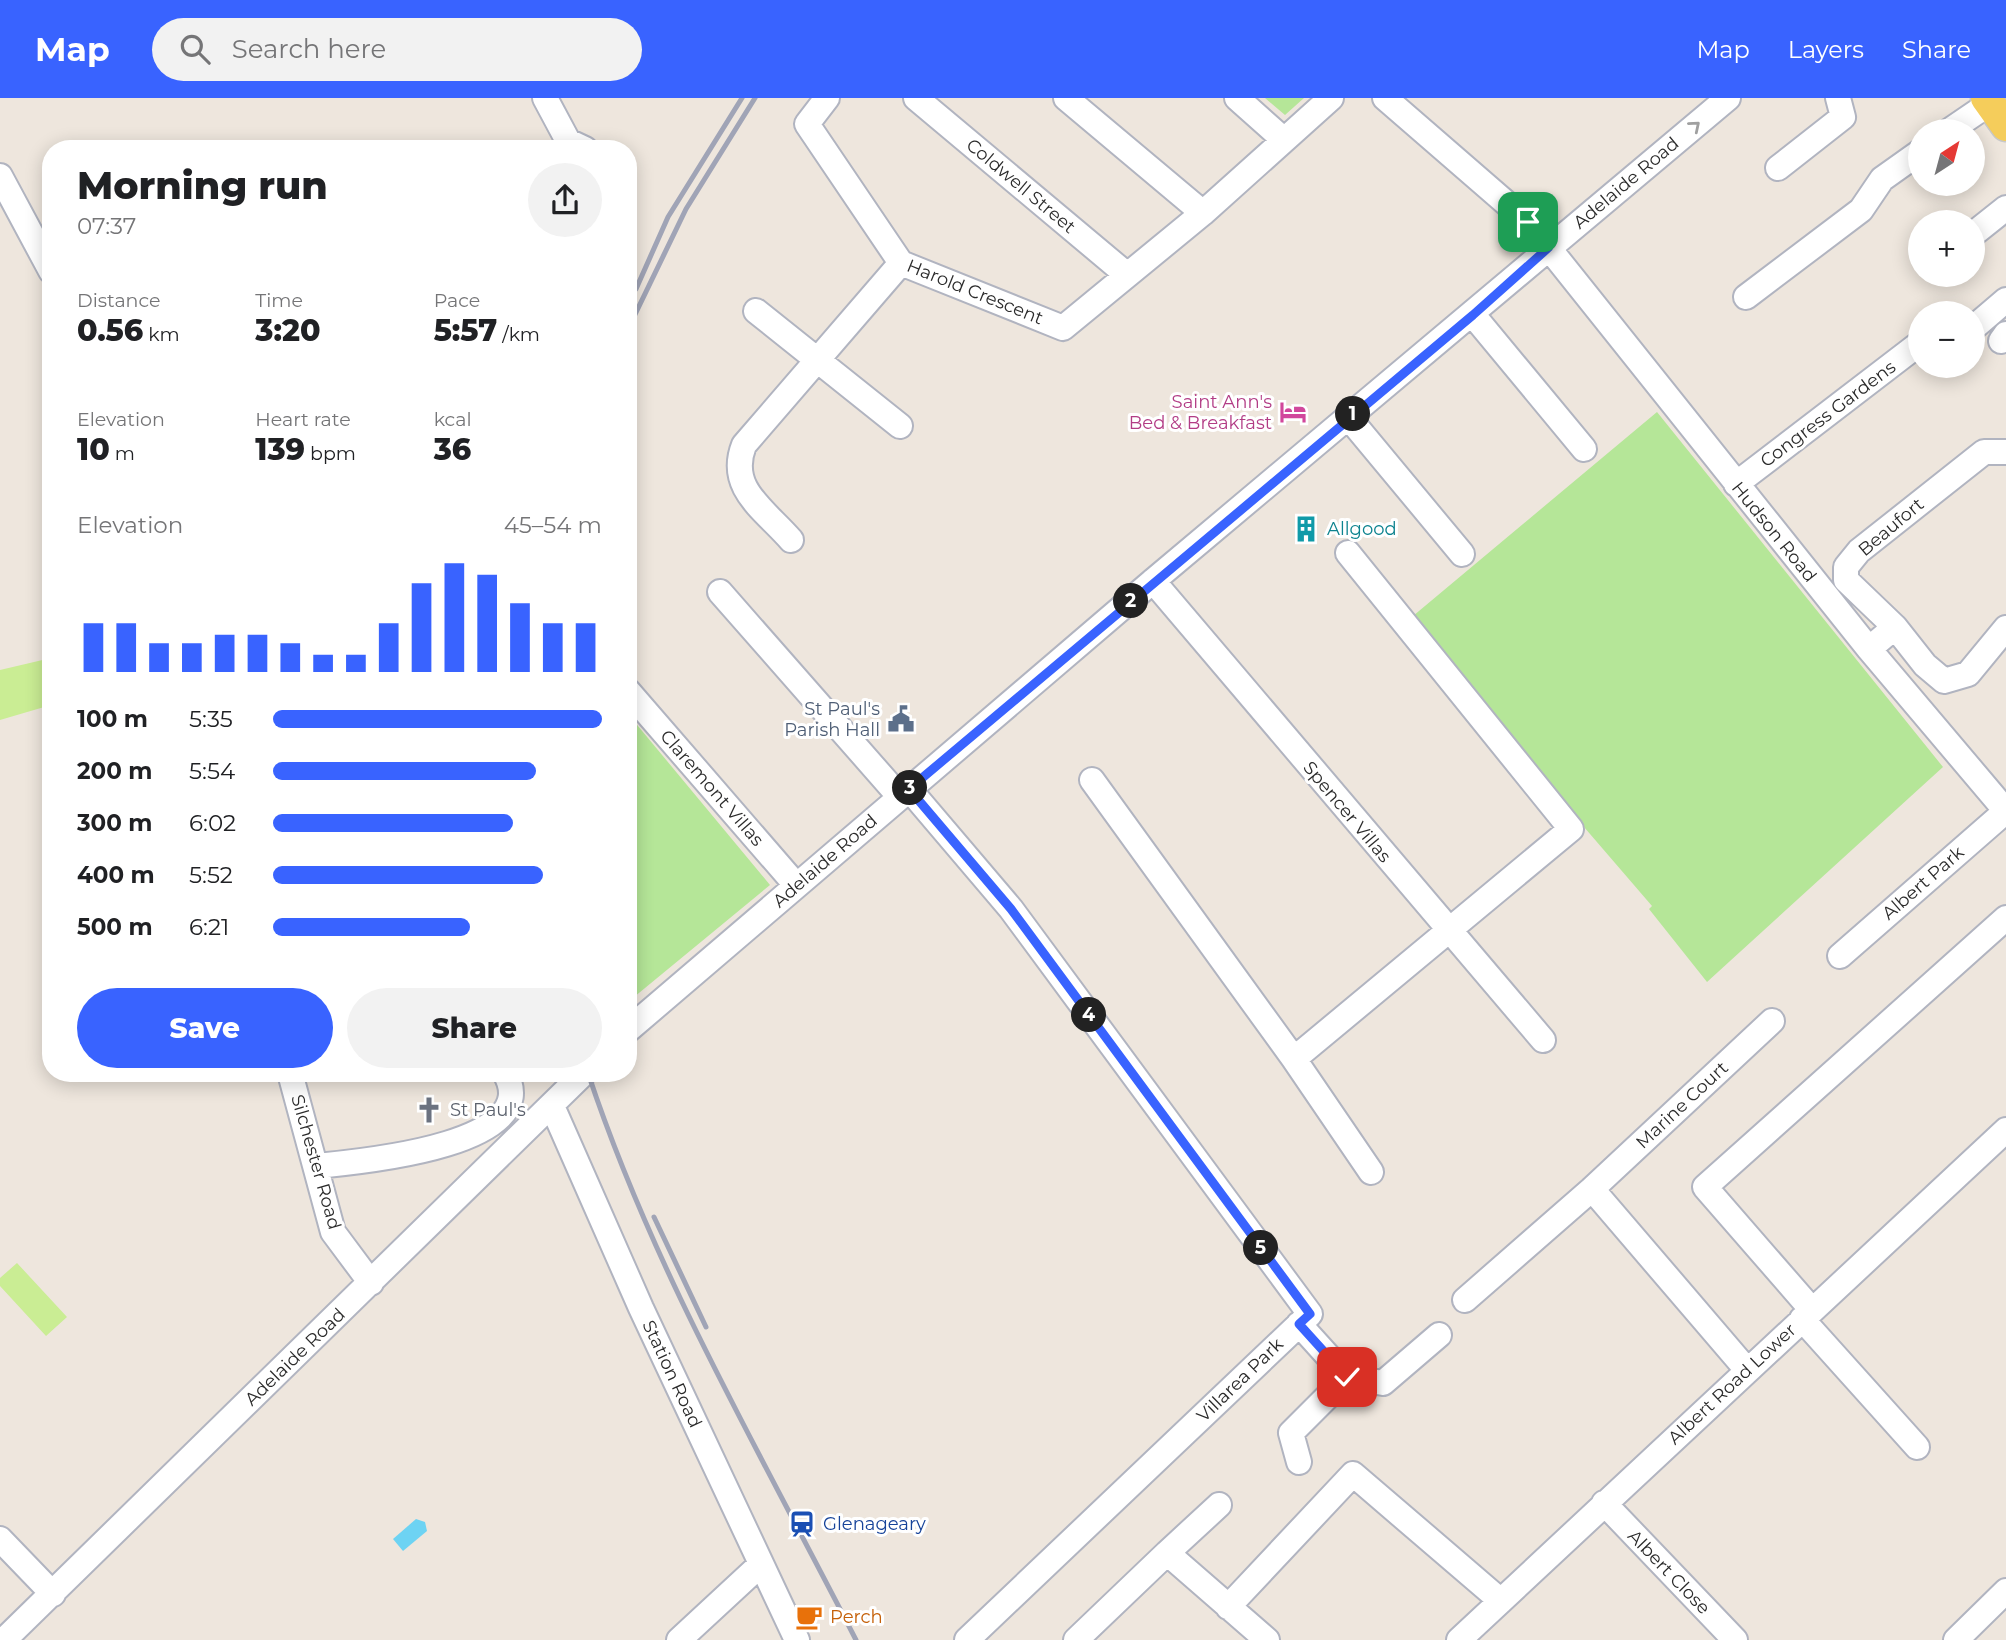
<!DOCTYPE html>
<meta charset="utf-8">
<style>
body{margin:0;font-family:Montserrat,sans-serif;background:#f2f2f2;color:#202124;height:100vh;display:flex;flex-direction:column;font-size:26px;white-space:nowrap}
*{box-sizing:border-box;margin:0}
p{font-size:23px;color:#757577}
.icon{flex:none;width:38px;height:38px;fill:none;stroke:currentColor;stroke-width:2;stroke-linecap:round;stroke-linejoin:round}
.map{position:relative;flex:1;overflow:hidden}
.details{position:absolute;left:42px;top:42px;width:595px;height:942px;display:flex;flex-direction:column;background:#fff;border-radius:28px;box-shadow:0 4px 18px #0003}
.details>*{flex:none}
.needle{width:46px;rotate:36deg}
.buttons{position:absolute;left:1908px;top:21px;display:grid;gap:14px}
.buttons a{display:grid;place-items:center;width:77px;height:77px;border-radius:50%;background:#fff;box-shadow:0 4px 18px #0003;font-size:35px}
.pin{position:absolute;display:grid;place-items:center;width:60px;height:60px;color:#fff;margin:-30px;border-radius:14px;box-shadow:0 4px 10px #0006}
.km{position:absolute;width:35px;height:35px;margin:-18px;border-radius:50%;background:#222;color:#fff;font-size:19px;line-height:35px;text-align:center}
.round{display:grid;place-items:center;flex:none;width:74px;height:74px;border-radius:37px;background:#f2f2f2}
.summary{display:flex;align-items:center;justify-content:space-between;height:119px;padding:0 35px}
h1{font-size:38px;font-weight:800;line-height:52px}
.stats{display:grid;grid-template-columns:repeat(3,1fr);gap:10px;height:119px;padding:7px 35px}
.stats div{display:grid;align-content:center}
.stats b{font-size:30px;font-weight:800}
.stats small{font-size:19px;font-weight:400}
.stats p{font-size:19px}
.chart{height:196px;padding:14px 35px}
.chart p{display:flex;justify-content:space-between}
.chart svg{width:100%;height:126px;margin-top:7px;stroke:#3963ff;stroke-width:6}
.cta{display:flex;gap:14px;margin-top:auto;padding:14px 35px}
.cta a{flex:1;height:80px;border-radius:42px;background:#3963ff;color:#fff;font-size:28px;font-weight:800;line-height:80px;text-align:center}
.cta a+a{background:#f2f2f2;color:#202124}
ul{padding:0 35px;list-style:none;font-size:23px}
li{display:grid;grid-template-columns:112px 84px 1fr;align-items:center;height:52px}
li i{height:18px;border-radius:9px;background:#3963ff}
header{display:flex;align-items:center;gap:42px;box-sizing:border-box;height:98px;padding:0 35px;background:#3963ff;color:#fff}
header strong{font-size:33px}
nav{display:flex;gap:38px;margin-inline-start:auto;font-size:24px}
.search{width:490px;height:63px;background:#f2f2f2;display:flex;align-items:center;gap:18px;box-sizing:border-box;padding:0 24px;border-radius:38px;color:#757577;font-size:26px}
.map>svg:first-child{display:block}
.green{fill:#b5e698}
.pitch{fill:#caed94}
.water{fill:#6dd3f3}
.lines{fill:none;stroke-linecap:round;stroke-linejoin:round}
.minor-casing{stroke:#b1b4c0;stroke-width:28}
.major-casing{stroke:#c8c8c8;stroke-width:33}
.minor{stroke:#fff;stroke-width:24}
.major{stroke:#f5cd5b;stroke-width:30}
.rail{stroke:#a0a4b6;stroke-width:5}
.oneway{stroke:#a0a0a0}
.route-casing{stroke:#fff;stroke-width:14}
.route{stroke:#3963ff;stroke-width:9}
.labels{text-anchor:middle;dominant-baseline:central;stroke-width:6;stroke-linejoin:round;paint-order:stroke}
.street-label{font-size:18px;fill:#2b2b2b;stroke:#fff}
.hotel-label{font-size:18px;fill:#b23c85;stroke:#fff;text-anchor:end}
.culture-label{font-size:18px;fill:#0d838f;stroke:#fff;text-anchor:start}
.service-label{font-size:18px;fill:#4e5e75;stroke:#fff;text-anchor:end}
.worship-label{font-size:18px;fill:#5b616d;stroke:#fff;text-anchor:start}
.transit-label{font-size:18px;fill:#164399;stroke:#fff;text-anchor:start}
.food-label{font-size:18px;fill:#c56008;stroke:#fff;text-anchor:start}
</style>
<header>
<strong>Map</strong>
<div class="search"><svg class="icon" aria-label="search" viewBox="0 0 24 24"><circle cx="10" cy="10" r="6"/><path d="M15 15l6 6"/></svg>Search here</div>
<nav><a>Map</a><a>Layers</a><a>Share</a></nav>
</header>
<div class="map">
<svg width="2006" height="1542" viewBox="0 0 2006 1542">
<rect width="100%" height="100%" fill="#eee6dd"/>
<path class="green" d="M1265,0H1304L1285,17Z
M1657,314L1943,669L1707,884L1649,811L1652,808L1584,729L1581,731L1413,518Z
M628,616L770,787L628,904Z"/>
<path class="pitch" d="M51,560V607L0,622V572Z
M17,1165L67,1219L46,1238L0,1188V1180Z"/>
<path class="water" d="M416,1421L425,1424L427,1433L403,1453L393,1441Z"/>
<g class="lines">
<g class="minor-casing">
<path id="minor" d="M545,0L568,43L585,51
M827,0L807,26L901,165L1063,230L1203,115L1331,0
M916,0L1126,176
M1066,0L1203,115
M1237,0L1284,42
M1385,0L1528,124L1869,551L2006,713
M1949,33L1990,5
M1778,70L1843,19L1838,0
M0,78L51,173
M1972,137L2006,110
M1746,199L1861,112L1882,81L1920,54
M756,213L900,328
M1473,217L1584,351
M1972,231L2006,202
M2001,243L2006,236
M1349,320L1462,456
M1736,386L1920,245
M791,442C764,411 727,390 744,347L901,165
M1153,483L1543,942
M720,494L900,699
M1895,529L1925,567L1944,583L1968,576L2006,530
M1869,551L1895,529L1846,482V469L1859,453L1984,354H2005
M628,593L796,787
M1092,682L1294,961L1371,1074
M909,691L1011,811L1310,1216L967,1542
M1840,858L2006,713
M628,932L1153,483L1728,0
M1294,961L1571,731L1348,455
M290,975L333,1134L371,1185
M552,1008L641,1210L797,1542
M317,1068C356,1064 547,1048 505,975
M1592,1091L1747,1272
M1465,1202L1592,1091L1772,923
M1812,1212L1705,1089L2006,820
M1802,1221L1917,1349
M1299,1226L1347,1279L1383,1285L1439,1237
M1299,1364L1291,1335L1347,1279
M1604,1405L1735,1542
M0,1441L53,1496
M1167,1455L1219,1407
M1228,1509L1353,1376L1501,1503
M4,1542L584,975
M679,1542L760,1467
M1076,1542L1167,1455L1267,1542
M1459,1542L2006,1032
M1956,1542L2006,1493"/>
</g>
<g class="major-casing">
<path id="major" d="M1986,0L2006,28"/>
</g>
<use href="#minor" class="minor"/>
<use href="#major" class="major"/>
<path class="rail" d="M636,191L668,119L742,0
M628,231L686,111L755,0
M588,975C654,1174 761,1356 856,1542
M654,1119L706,1229"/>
</g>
<defs><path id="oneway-chevron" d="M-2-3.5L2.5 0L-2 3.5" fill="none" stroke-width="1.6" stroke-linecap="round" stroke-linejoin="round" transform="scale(1.75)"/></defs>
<use class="oneway" href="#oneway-chevron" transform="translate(1695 28) rotate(-40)"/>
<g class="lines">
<g class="route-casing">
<path id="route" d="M1347,1279L1299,1226L1310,1216L1011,811L909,691L1473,217L1548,150L1528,124"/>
</g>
<use href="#route" class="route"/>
</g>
<defs>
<g id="hotel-bare" transform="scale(2.1)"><path d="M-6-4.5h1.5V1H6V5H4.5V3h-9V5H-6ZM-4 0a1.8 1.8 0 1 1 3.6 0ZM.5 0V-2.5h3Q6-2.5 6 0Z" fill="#d1479c" stroke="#fff" stroke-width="2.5" paint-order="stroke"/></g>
<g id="building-bare" transform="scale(2.1)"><path d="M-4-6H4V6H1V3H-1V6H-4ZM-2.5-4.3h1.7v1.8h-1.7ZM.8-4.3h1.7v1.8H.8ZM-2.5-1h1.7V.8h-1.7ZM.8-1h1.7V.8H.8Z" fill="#0f9aa8" stroke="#fff" stroke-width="2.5" paint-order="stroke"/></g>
<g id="civic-bare" transform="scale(2.1)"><path d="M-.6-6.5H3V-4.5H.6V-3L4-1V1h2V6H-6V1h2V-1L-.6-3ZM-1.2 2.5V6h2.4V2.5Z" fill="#5c6f8a" stroke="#fff" stroke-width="2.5" paint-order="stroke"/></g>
<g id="church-bare" transform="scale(2.1)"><path d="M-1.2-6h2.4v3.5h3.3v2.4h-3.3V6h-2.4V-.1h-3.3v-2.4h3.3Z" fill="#6b7280" stroke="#fff" stroke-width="2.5" paint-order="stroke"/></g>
<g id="station-bare" transform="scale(2.1)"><path d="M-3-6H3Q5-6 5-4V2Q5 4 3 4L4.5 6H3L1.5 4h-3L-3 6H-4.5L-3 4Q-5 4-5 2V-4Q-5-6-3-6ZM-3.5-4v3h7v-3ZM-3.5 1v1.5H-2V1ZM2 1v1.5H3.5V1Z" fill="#1a4fb4" stroke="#fff" stroke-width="2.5" paint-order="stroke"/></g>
<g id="cafe-bare" transform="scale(2.1)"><path d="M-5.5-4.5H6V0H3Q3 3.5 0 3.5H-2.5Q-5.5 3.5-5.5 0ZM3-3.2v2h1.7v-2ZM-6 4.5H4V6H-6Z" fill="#e8710a" stroke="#fff" stroke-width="2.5" paint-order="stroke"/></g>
</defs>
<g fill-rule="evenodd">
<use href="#hotel-bare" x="1293" y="314"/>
<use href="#building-bare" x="1306" y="431"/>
<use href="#civic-bare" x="901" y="621"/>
<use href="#church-bare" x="429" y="1012"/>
<use href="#station-bare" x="802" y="1426"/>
<use href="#cafe-bare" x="809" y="1519"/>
</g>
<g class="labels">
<g class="street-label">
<text transform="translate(1626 85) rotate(-40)">Adelaide Road</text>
<text transform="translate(1021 88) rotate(40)">Coldwell Street</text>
<text transform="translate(975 194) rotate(22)">Harold Crescent</text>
<text transform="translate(1828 316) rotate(-37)">Congress Gardens</text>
<text transform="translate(1891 429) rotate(-40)">Beaufort</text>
<text transform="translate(1774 434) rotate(51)">Hudson Road</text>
<text transform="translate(712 690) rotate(49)">Claremont Villas</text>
<text transform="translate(1347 714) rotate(50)">Spencer Villas</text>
<text transform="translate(825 763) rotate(-41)">Adelaide Road</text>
<text transform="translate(1923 785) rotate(-41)">Albert Park</text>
<text transform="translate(1682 1007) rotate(-43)">Marine Court</text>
<text transform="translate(316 1064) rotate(74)">Silchester Road</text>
<text transform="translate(295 1259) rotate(-44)">Adelaide Road</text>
<text transform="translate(672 1276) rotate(65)">Station Road</text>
<text transform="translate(1240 1282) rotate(-44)">Villarea Park</text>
<text transform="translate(1732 1286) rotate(-43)">Albert Road Lower</text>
<text transform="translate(1669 1474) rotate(46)">Albert Close</text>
</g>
<g class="hotel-label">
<text x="1272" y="304">Saint Ann's<tspan x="1272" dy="21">Bed &amp; Breakfast</tspan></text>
</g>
<g class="culture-label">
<text x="1327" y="431">Allgood</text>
</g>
<g class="service-label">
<text x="880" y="611">St Paul's<tspan x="880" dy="21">Parish Hall</tspan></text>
</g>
<g class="worship-label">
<text x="450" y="1012">St Paul's</text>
</g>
<g class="transit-label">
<text x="823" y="1426">Glenageary</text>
</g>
<g class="food-label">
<text x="830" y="1519">Perch</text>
</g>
</g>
</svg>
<div class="buttons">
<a><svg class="needle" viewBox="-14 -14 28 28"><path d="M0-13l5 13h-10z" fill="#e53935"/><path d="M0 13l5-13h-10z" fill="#757577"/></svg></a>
<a>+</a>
<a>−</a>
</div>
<div class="pin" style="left:1528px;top:124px;background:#1e9e55"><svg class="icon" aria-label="arrive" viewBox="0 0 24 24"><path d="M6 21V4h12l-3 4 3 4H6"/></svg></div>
<div class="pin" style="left:1347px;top:1279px;background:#d93025"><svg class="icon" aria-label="check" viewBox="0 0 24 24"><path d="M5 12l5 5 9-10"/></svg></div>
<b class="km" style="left:1353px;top:316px">1</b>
<b class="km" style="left:1131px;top:503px">2</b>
<b class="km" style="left:910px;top:690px">3</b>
<b class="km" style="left:1089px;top:917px">4</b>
<b class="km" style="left:1261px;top:1150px">5</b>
<section class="details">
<div class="summary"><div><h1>Morning run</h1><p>07:37</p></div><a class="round"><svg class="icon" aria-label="share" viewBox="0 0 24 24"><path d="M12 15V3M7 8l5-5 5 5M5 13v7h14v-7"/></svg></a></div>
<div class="stats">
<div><p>Distance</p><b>0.56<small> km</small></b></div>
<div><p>Time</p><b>3:20</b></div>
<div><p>Pace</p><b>5:57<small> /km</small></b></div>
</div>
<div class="stats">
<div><p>Elevation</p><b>10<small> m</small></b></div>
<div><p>Heart rate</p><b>139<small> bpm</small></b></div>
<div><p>kcal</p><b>36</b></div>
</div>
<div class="chart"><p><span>Elevation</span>45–54 m</p>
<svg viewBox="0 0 160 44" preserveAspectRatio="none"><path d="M5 44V27M15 44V27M25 44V34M35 44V34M45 44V31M55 44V31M65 44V34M75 44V38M85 44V38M95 44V27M105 44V13M115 44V6M125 44V10M135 44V20M145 44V27M155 44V27"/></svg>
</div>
<ul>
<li><b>100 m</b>5:35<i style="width:100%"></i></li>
<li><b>200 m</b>5:54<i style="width:80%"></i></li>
<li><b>300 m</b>6:02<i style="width:73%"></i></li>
<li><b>400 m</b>5:52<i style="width:82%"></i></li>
<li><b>500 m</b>6:21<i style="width:60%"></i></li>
</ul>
<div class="cta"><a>Save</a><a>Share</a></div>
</section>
</div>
